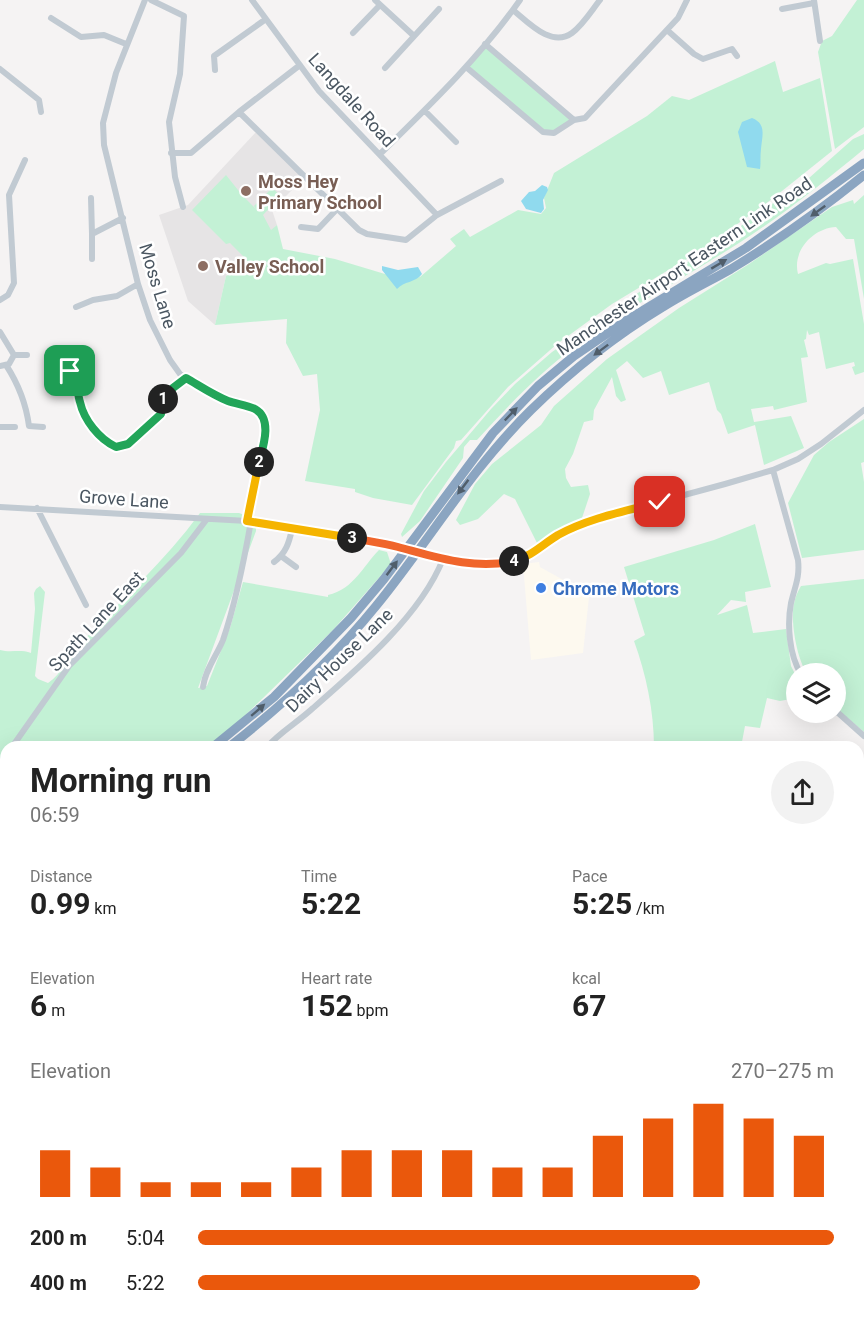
<!DOCTYPE html>
<meta charset="utf-8">
<style>
body{margin:0;font-family:Roboto,sans-serif;background:#f2f2f2;color:#222;height:100vh;display:flex;flex-direction:column;font-size:22px;white-space:nowrap}
*{box-sizing:border-box;margin:0}
p{font-size:20px;color:#767676}
.icon{flex:none;width:33px;height:33px;fill:none;stroke:currentColor;stroke-width:2;stroke-linecap:round;stroke-linejoin:round}
.map{position:relative;flex:1;overflow:hidden}
.panel{position:absolute;left:0px;top:741px;width:864px;height:578px;display:flex;flex-direction:column;background:#fff;border-radius:18px 18px 0 0;box-shadow:0 6px 24px #0002}
.panel>*{flex:none}
.controls{position:absolute;left:786px;top:663px;display:grid;gap:12px}
.controls a{display:grid;place-items:center;width:60px;height:60px;border-radius:50%;background:#fff;box-shadow:0 6px 24px #0002;font-size:30px}
.pin{position:absolute;display:grid;place-items:center;width:51px;height:51px;color:#fff;margin:-26px;border-radius:12px;box-shadow:0 3px 9px #0006}
.km{position:absolute;width:30px;height:30px;margin:-15px;border-radius:50%;background:#222;color:#fff;font-size:16px;line-height:30px;text-align:center}
.round{display:grid;place-items:center;flex:none;width:63px;height:63px;border-radius:32px;background:#f2f2f2}
.head{display:flex;align-items:center;justify-content:space-between;height:102px;padding:0 30px}
h1{font-size:33px;font-weight:700;line-height:45px}
.metrics{display:grid;grid-template-columns:repeat(3,1fr);gap:9px;height:102px;padding:6px 30px}
.metrics div{display:grid;align-content:center}
.metrics b{font-size:30px;font-weight:700}
.metrics small{font-size:16px;font-weight:400}
.metrics p{font-size:16px}
.chart{height:168px;padding:12px 30px}
.chart p{display:flex;justify-content:space-between}
.chart svg{width:100%;height:108px;margin-top:6px;stroke:#ea580c;stroke-width:6}
ul{padding:0 30px;list-style:none;font-size:20px}
li{display:grid;grid-template-columns:96px 72px 1fr;align-items:center;height:45px}
li i{height:15px;border-radius:8px;background:#ea580c}
.map>svg:first-child{display:block}
.commercial{fill:#fdf9ef}
.education{fill:#e6e4e5}
.green{fill:#c3f1d5}
.water{fill:#90daee}
.lines{fill:none;stroke-linecap:round;stroke-linejoin:round}
.minor{stroke:#c1cad2;stroke-width:6}
.highway{stroke:#8ba5c1;stroke-width:9}
.oneway{fill:#505e6b}
.split-1-casing{stroke:#fff;stroke-width:12}
.split-2-casing{stroke:#fff;stroke-width:12}
.split-3-casing{stroke:#fff;stroke-width:12}
.split-4-casing{stroke:#fff;stroke-width:12}
.split-5-casing{stroke:#fff;stroke-width:12}
.split-1{stroke:#22a559;stroke-width:8}
.split-2{stroke:#22a559;stroke-width:8}
.split-3{stroke:#f5b400;stroke-width:8}
.split-4{stroke:#f0652b;stroke-width:8}
.split-5{stroke:#f5b400;stroke-width:8}
.education-dot{fill:#8d6e63;stroke:#fff;stroke-width:2}
.shop-dot{fill:#3f7fe0;stroke:#fff;stroke-width:2}
.labels{text-anchor:middle;dominant-baseline:central;stroke-width:5;stroke-linejoin:round;paint-order:stroke}
.street-label{font-size:18px;fill:#4a5661;stroke:#fff}
.education-label{font-size:18px;font-weight:bold;fill:#785e54;stroke:#fff;text-anchor:start}
.shop-label{font-size:18px;font-weight:bold;fill:#366cbe;stroke:#fff;text-anchor:start}
</style>
<div class="map">
<svg width="864" height="1318" viewBox="0 0 864 1318">
<rect width="100%" height="100%" fill="#f5f3f3"/>
<path class="commercial" d="M539,562L540,567L567,582L589,597L583,653L531,660L523,564Z"/>
<path class="education" d="M257,131L306,176L272,210L277,225L233,273L226,276L215,325L188,301L159,215L188,205Z"/>
<path class="green" d="M857,0H864V127L835,149L818,52L822,41L832,36Z
M485,44L574,120L548,134L466,67Z
M775,61L783,92L820,78L832,151L772,199L700,251L612,304L557,344L508,387L461,440L456,441L454,448L412,505L373,498L355,492V489L305,481L320,410L317,374L303,376L286,343L287,319L215,325L226,276L233,273L230,264L245,258L230,243L226,244L192,210L226,175L242,195L256,209L254,206L272,188L281,196L263,215L271,230L277,225L283,249L335,259L405,280L420,277L456,246L450,239L464,229L470,237L518,210L541,214L546,208L544,198L554,173L647,116L672,96L689,100Z
M864,134V149C824,182 783,215 739,243C686,277 628,307 577,345C539,373 508,406 477,440H470L464,447L463,458L420,521L402,537L401,534L424,491L446,462L491,409L515,384L552,352L651,284L701,254L809,178L853,139Z
M864,195V299L854,239H846L836,227C813,228 792,251 798,274L826,263L830,264L853,259L864,324V372L855,375L852,367L855,366L854,362L826,369L819,332L809,335L807,330L806,339L804,340L808,357L801,358L807,402L774,410L773,406L751,409L754,422L791,416L804,448L764,465L755,425L728,434L721,414L717,410L709,382L669,395L661,371L643,378L627,361L616,370L626,400L621,402L616,396L612,377L594,410L593,420L584,422L573,454L565,469L566,478L571,487L588,485L590,494L582,518L559,530L538,545L515,499L504,494L478,519L460,525L456,520L475,484L492,464L541,425L554,406L607,359L679,308L749,264L832,207L853,200L854,204Z
M864,419V462L861,463L864,482V550L802,558L788,503L814,455L829,442Z
M200,513H239L256,519V531L198,688L207,686L230,628L243,582L328,597V595C354,589 363,566 379,550L387,552L391,564L333,630L232,728L207,747H6V880L0,884V650C10,653 21,649 31,653L35,609L34,593L36,589L40,586L45,592L35,676L38,679L48,683C62,674 69,656 80,644C120,601 165,561 200,513Z
M755,524L771,587L745,592L746,602L731,600L717,615L747,605L753,633L786,629L791,666L796,676V698L780,701L767,698L760,728L745,726L741,747H654C654,711 646,674 634,641L645,635L624,567L714,540Z
M864,579V732L836,708V674L807,673C797,660 790,620 794,604C795,597 798,591 801,586Z
M858,912L864,913V1161H858Z"/>
<path class="water" d="M752,118C767,124 762,136 761,149C760,156 761,163 760,169L747,167L738,132L742,122Z
M542,185L547,187L548,190L543,200L544,209L541,213L526,209L521,201L529,192L535,191Z
M382,266L398,270L418,267L422,274C415,283 404,281 397,289L382,270Z"/>
<g class="lines">
<path class="minor" d="M145,0L116,73L103,123L104,145L138,284L150,320L170,360L180,374L186,378L228,401L256,410L264,420L265,440L247,521
M151,0L184,16L180,74L169,122L175,177L183,207
M252,0L319,91L437,215
M375,0L414,36
M814,0L820,41
M782,9L814,3
M513,10C528,22 551,48 572,33C583,25 592,10 600,0
M51,18L81,37L104,35L126,44
M667,30L694,54L703,59L732,49L737,56
M353,33L380,5
M466,67L543,132L554,133L574,120L485,44
M385,68L439,9
M0,69L39,100L41,112
M215,70L214,56L266,19
M425,111L456,142
M239,112L359,230L367,234L406,240L437,215L501,181
M574,120L585,118L596,106L678,18L687,0
M171,153H191L239,112L300,65
M380,154C429,106 480,57 520,0
M91,198L92,234L123,218
M301,227L318,229L338,208
M92,259V234
M0,300L8,295L14,283L9,195L25,160
M76,307L93,300L117,296L138,284
M0,332L14,355
M14,355H27
M6,365C19,385 26,403 29,426L43,427
M0,366L9,364L14,355
M70,371C80,380 76,390 80,402C84,419 99,440 116,447L128,444L161,414L165,394L186,378
M0,427H15
M773,470L798,560C800,577 795,586 791,603C787,624 789,655 801,674
M0,507L247,521L397,546L453,561L487,564L505,563L528,557L558,535L592,520L725,484L773,470L798,459L821,444L864,410
M37,508L86,605
M281,556L296,567
M274,562C286,553 289,543 292,529
M203,687C205,670 217,655 223,640C236,602 244,561 251,521
M836,711L864,736
M12,747L69,666L181,553L207,519
M267,747C280,732 298,722 313,708C358,669 421,615 443,559
M0,764L6,756
M0,1132L6,1122"/>
<path class="highway" d="M213,747L274,697L351,618L384,579L493,433L538,386L574,356L627,320L746,248L864,163
M229,747C283,705 333,659 376,606C429,541 471,469 531,410C571,371 615,336 663,307C685,293 708,282 731,269C777,241 822,209 864,175
M0,888L6,885
M0,899L6,896"/>
</g>
<defs><path id="oneway-solid" d="M-6-.8H1V-3.2L6.5 0L1 3.2V.8H-6Z" transform="scale(1.5)"/></defs>
<g class="oneway">
<use href="#oneway-solid" transform="translate(818 211) rotate(144)"/>
<use href="#oneway-solid" transform="translate(719 264) rotate(-31)"/>
<use href="#oneway-solid" transform="translate(601 350) rotate(143)"/>
<use href="#oneway-solid" transform="translate(511 414) rotate(-46)"/>
<use href="#oneway-solid" transform="translate(463 487) rotate(127)"/>
<use href="#oneway-solid" transform="translate(392 568) rotate(-53)"/>
<use href="#oneway-solid" transform="translate(258 710) rotate(-41)"/>
</g>
<g class="lines">
<g class="split-1-casing">
<path id="split-1" d="M70,371C80,380 76,390 80,402C84,420 99,439 116,447L128,444L161,414L163,399"/>
</g>
<g class="split-2-casing">
<path id="split-2" d="M163,399L165,394L186,378C200,386 213,395 228,401C236,404 247,405 255,409C273,419 263,447 259,462"/>
</g>
<g class="split-3-casing">
<path id="split-3" d="M259,462L247,521L352,538"/>
</g>
<g class="split-4-casing">
<path id="split-4" d="M352,538C367,541 383,543 398,547C436,557 474,570 514,561"/>
</g>
<g class="split-5-casing">
<path id="split-5" d="M514,561C532,556 543,544 558,535C589,518 626,511 660,502"/>
</g>
<use href="#split-1" class="split-1"/>
<use href="#split-2" class="split-2"/>
<use href="#split-3" class="split-3"/>
<use href="#split-4" class="split-4"/>
<use href="#split-5" class="split-5"/>
</g>
<g class="education-dot">
<circle cx="246" cy="191" r="6"/>
<circle cx="203" cy="266" r="6"/>
</g>
<circle class="shop-dot" cx="541" cy="588" r="6"/>
<g class="labels">
<g class="street-label">
<text transform="translate(352 100) rotate(48)">Langdale Road</text>
<text transform="translate(684 266) rotate(-34)">Manchester Airport Eastern Link Road</text>
<text transform="translate(158 286) rotate(73)">Moss Lane</text>
<text transform="translate(124 499) rotate(4)">Grove Lane</text>
<text transform="translate(96 621) rotate(-47)">Spath Lane East</text>
<text transform="translate(339 660) rotate(-44)">Dairy House Lane</text>
</g>
<g class="education-label">
<text x="258" y="181">Moss Hey<tspan x="258" dy="21">Primary School</tspan></text>
<text x="215" y="266">Valley School</text>
</g>
<g class="shop-label">
<text x="553" y="588">Chrome Motors</text>
</g>
</g>
</svg>
<div class="controls">
<a><svg class="icon" aria-label="layers" viewBox="0 0 24 24"><path d="M12 4l9 5-9 5-9-5zM3 14l9 5 9-5"/></svg></a>
</div>
<div class="pin" style="left:70px;top:371px;background:#1e9e55"><svg class="icon" aria-label="arrive" viewBox="0 0 24 24"><path d="M6 21V4h12l-3 4 3 4H6"/></svg></div>
<div class="pin" style="left:660px;top:502px;background:#d93025"><svg class="icon" aria-label="check" viewBox="0 0 24 24"><path d="M5 12l5 5 9-10"/></svg></div>
<b class="km" style="left:163px;top:399px">1</b>
<b class="km" style="left:259px;top:462px">2</b>
<b class="km" style="left:352px;top:538px">3</b>
<b class="km" style="left:514px;top:561px">4</b>
<section class="panel">
<div class="head"><div><h1>Morning run</h1><p>06:59</p></div><a class="round"><svg class="icon" aria-label="share" viewBox="0 0 24 24"><path d="M12 15V3M7 8l5-5 5 5M5 13v7h14v-7"/></svg></a></div>
<div class="metrics">
<div><p>Distance</p><b>0.99<small> km</small></b></div>
<div><p>Time</p><b>5:22</b></div>
<div><p>Pace</p><b>5:25<small> /km</small></b></div>
</div>
<div class="metrics">
<div><p>Elevation</p><b>6<small> m</small></b></div>
<div><p>Heart rate</p><b>152<small> bpm</small></b></div>
<div><p>kcal</p><b>67</b></div>
</div>
<div class="chart"><p><span>Elevation</span>270–275 m</p>
<svg viewBox="0 0 160 44" preserveAspectRatio="none"><path d="M5 44V25M15 44V32M25 44V38M35 44V38M45 44V38M55 44V32M65 44V25M75 44V25M85 44V25M95 44V32M105 44V32M115 44V19M125 44V12M135 44V6M145 44V12M155 44V19"/></svg>
</div>
<ul>
<li><b>200 m</b>5:04<i style="width:100%"></i></li>
<li><b>400 m</b>5:22<i style="width:79%"></i></li>
</ul>
</section>
</div>
